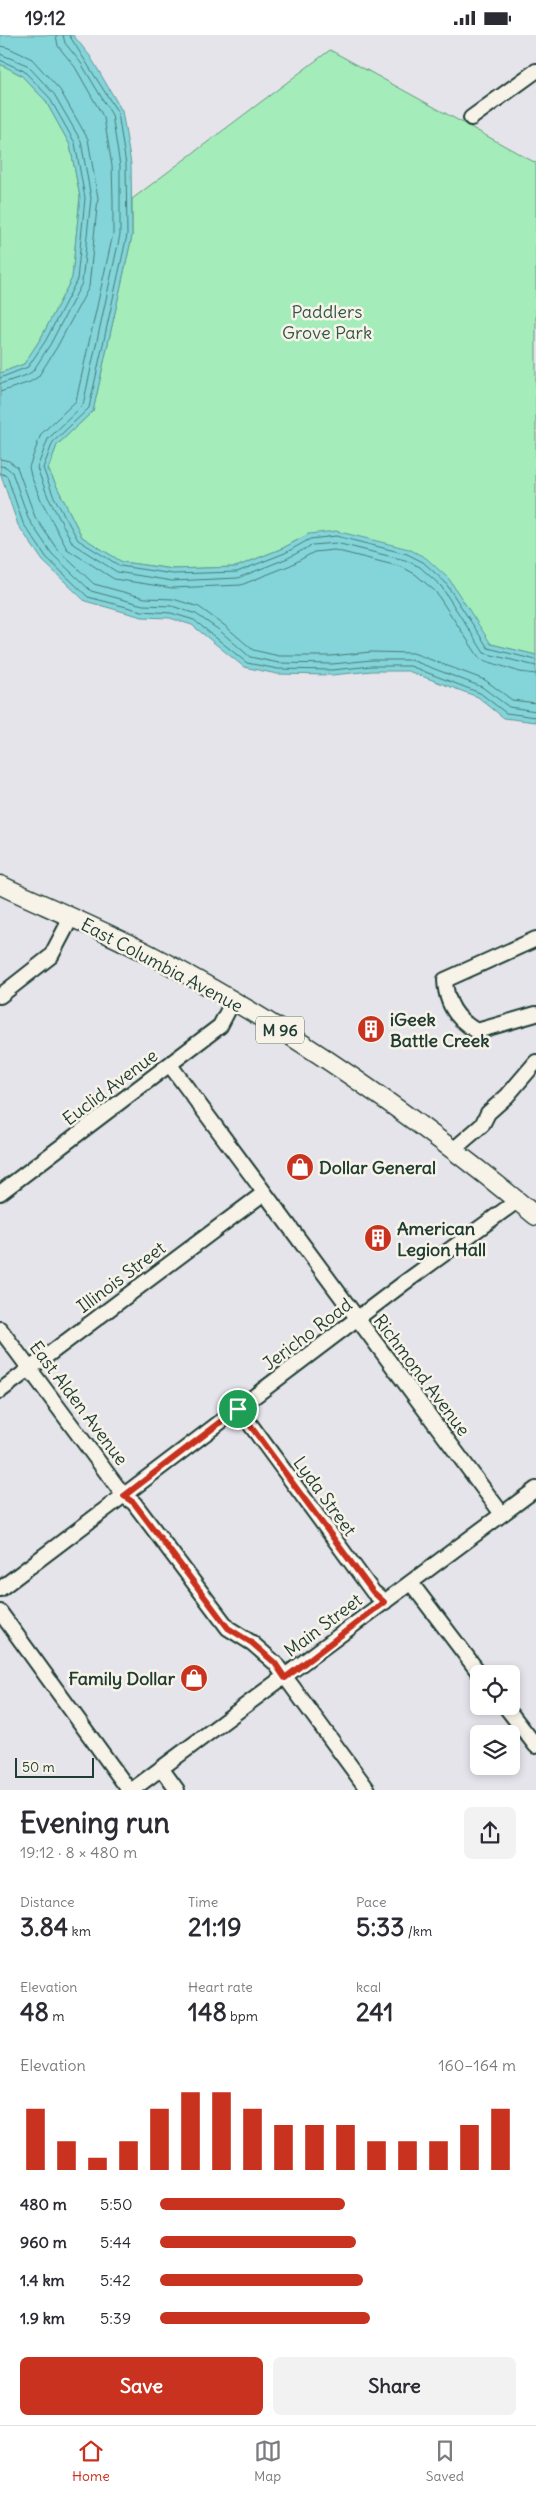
<!DOCTYPE html>
<meta charset="utf-8">
<style>
body{margin:0;font-family:Delius,sans-serif;background:#f2f2f3;color:#2b2b33;height:100vh;display:flex;flex-direction:column;font-size:19px;white-space:nowrap}
*{box-sizing:border-box;margin:0}
p{font-size:16px;color:#7c7c81}
.icon{flex:none;width:28px;height:28px;fill:none;stroke:currentColor;stroke-width:2;stroke-linecap:round;stroke-linejoin:round}
.map{position:relative;height:1755px;overflow:hidden}
.panel{display:flex;flex-direction:column;background:#fff;flex:1}
.panel>*{flex:none}
.controls{position:absolute;left:470px;top:1630px;display:grid;gap:10px}
.controls a{display:grid;place-items:center;width:50px;height:50px;border-radius:8px;background:#fff;box-shadow:0 2px 8px #0003;font-size:25px}
.scale{position:absolute;left:15px;bottom:12px;width:79px;box-sizing:border-box;padding-left:5px;border:2px solid #1f3d34;border-top:0;font-size:14px;line-height:18px;white-space:nowrap;color:#1f3d34;-webkit-text-stroke:4px #f7f3e8;paint-order:stroke}
.pin{position:absolute;display:grid;place-items:center;width:42px;height:42px;color:#fff;margin:-21px;border:2px solid #fff;border-radius:50%;box-shadow:0 1px 5px #0007}
.round{display:grid;place-items:center;flex:none;width:52px;height:52px;border-radius:8px;background:#f2f2f3}
.headline{display:flex;align-items:center;justify-content:space-between;height:85px;padding:0 20px}
h1{font-size:28px;font-weight:700;line-height:38px}
.figures{display:grid;grid-template-columns:repeat(3,1fr);gap:8px;height:85px;padding:5px 20px}
.figures div{display:grid;align-content:center}
.figures b{font-size:25px;font-weight:700}
.figures small{font-size:14px;font-weight:400}
.figures p{font-size:14px}
.chart{height:140px;padding:10px 20px}
.chart p{display:flex;justify-content:space-between}
.chart svg{width:100%;height:90px;margin-top:5px;stroke:#c8321e;stroke-width:6}
.action{display:flex;gap:10px;margin-top:auto;padding:10px 20px}
.action a{flex:1;height:58px;border-radius:8px;background:#c8321e;color:#fff;font-size:20px;font-weight:700;line-height:58px;text-align:center}
.action a+a{background:#f2f2f3;color:#2b2b33}
ul{padding:0 20px;list-style:none;font-size:16px}
li{display:grid;grid-template-columns:80px 60px 1fr;align-items:center;height:38px}
li i{height:12px;border-radius:6px;background:#c8321e}
.status{display:flex;justify-content:space-between;align-items:center;height:35px;padding:0 25px;background:#fff;direction:ltr}
.status svg{height:14px;fill:currentColor}
.dock{display:flex;justify-content:space-around;align-items:center;height:70px;border-top:1px solid #e1e1e2;background:#fff;font-size:14px;color:#7c7c81}
.dock a{display:grid;justify-items:center;gap:2px}
.dock .selected{color:#c8321e}
.map>svg:first-child{display:block}
.green{fill:#a4edbb;stroke:#629578}
.water{fill:#84d5da;stroke:#5c9898}
.lines{fill:none;stroke-linecap:round;stroke-linejoin:round}
.shore{stroke:#477a76;stroke-width:1}
.minor-casing{stroke:#1f3d34;stroke-width:18}
.major-casing{stroke:#1f3d34;stroke-width:21}
.minor{stroke:#f7f3e8;stroke-width:14}
.major{stroke:#f7f3e8;stroke-width:18}
.route-casing{stroke:#fff;stroke-width:10}
.route{stroke:#c8321e;stroke-width:6}
.labels{text-anchor:middle;dominant-baseline:central;stroke-width:5;stroke-linejoin:round;paint-order:stroke}
.shield{fill:#f7f3e8;stroke:#60746a;stroke-width:1}
.shield-label{font-size:16px;font-weight:bold;fill:#1f3d34}
.park-label{font-size:18px;fill:#335748;stroke:#f7f3e8}
.street-label{font-size:18px;fill:#1f3d34;stroke:#f7f3e8}
.poi-label{font-size:18px;font-weight:bold;fill:#1f3d34;stroke:#f7f3e8;text-anchor:start}
</style>
<div class="status"><b>19:12</b><svg viewBox="0 0 49 12"><path d="M0 12V9h3v3zM5 12V6h3v6zM10 12V3h3v9zM15 12V0h3v12zM26 1h20v11H26zM47 4h2v5h-2z"/></svg></div>
<div class="map">
<svg width="536" height="1755" viewBox="0 0 536 1755">
<rect width="100%" height="100%" fill="#e6e4eb"/>
<filter id="ink" filterUnits="userSpaceOnUse"><feTurbulence type="fractalNoise" baseFrequency=".02" numOctaves="2"/><feDisplacementMap in="SourceGraphic" scale="10" xChannelSelector="R" yChannelSelector="G"/><feConvolveMatrix kernelMatrix="1 2 1 2 8 2 1 2 1" color-interpolation-filters="sRGB"/></filter>
<g filter="url(#ink)">
<path class="green" d="M330,15L536,128V620L491,609L309,499L283,513L236,532L173,534L122,527L82,502L48,434L57,410L93,376L132,201V164Z
M0,29L21,40L45,65L70,110L80,162L72,243L41,303L24,329L0,338Z"/>
<path class="water" d="M0,0H73L90,21L122,76L131,129L132,201L93,376L57,410L48,434L82,502L122,527L173,534L236,532L283,513L309,499L336,496L409,514L426,523L449,544L491,609L536,620V687L504,683L478,662L408,636H372L332,640L277,639L244,632L192,590L170,583L142,582L85,566L43,526L18,490L0,437V338L24,329L41,303L72,243L80,162L70,110L45,65L21,40L0,29Z"/>
<g class="lines">
<path class="shore" d="M56,0L58,11L75,32L104,83L112,131L113,165V199L76,366L41,399L29,432L31,441L41,465L67,514L114,544L172,553L241,550L291,530L314,517L334,515L402,532L415,539L435,556L480,624L520,637L536,639
M63,0L65,8L81,28L112,80L120,131V200L83,370L48,404L37,433L48,462L73,509L117,537L172,546L238,543L288,523L312,510L336,508L405,525L420,532L441,551L484,618L536,631
M69,0L118,78L126,130L127,200L89,373L53,407L43,433L53,460L78,505L120,531L173,539L237,537L285,518L310,504L336,501L407,519L423,527L445,547L488,613L536,625
M0,11L9,13L32,24L60,55L88,104L98,163L89,252L57,312L38,342L30,347L0,357
M0,19L27,30L54,59L81,106L91,163L82,248L51,308L33,336L27,340L0,349
M0,25L24,36L49,62L75,108L85,163L77,245L46,305L28,332L0,343
M0,424L9,426L17,432L35,482L57,514L94,549L145,563L173,564L199,572L224,590L253,615L279,621H331L371,617L413,618L485,645L512,665L536,668
M0,431L6,432L12,437L29,485L52,519L91,556L143,570L172,571L196,579L219,595L250,622L279,628L332,629L372,625H411L482,652L509,672L536,676
M0,438L7,441L23,488L47,523L88,562L142,576L171,578L194,585L247,628L278,634L332,635L372,631H410L480,658L506,678L536,682"/>
<g class="minor-casing">
<path id="minor" d="M471,83L536,36
M536,904L445,945C446,967 456,985 477,996L536,979
M0,961L51,921L71,883
M170,1030L502,1479
M453,1115L482,1090L488,1078L507,1061L536,1027
M0,1158L220,991L233,966
M0,1294L124,1461L134,1468L228,1593L252,1608L275,1628L368,1755
M0,1356L264,1158
M239,1374L373,1557L385,1567
M411,1548L480,1639
M0,1554L404,1248L517,1166
M0,1577L129,1755
M505,1671L536,1711
M161,1733L177,1755
M132,1755L536,1454"/>
</g>
<g class="major-casing">
<path id="major" d="M0,850C50,873 102,895 151,920C289,992 416,1082 536,1181"/>
</g>
<use href="#minor" class="minor"/>
<use href="#major" class="major"/>
</g>
</g>
<g class="lines" filter="url(#ink)">
<g class="route-casing">
<path id="route" d="M238,1374L373,1557L384,1567L285,1643L275,1628L252,1608L228,1593L134,1468L124,1461Z"/>
</g>
<use href="#route" class="route"/>
</g>
<defs>
<g id="building-disc" transform="scale(1.4375)"><circle r="9.5" fill="#c8321e" stroke="#f7f3e8"/><path d="M-4-6H4V6H1V3H-1V6H-4ZM-2.5-4.3h1.7v1.8h-1.7ZM.8-4.3h1.7v1.8H.8ZM-2.5-1h1.7V.8h-1.7ZM.8-1h1.7V.8H.8Z" fill="#fff"/></g>
<g id="shop-disc" transform="scale(1.4375)"><circle r="9.5" fill="#c8321e" stroke="#f7f3e8"/><path d="M-5-2.5h2.3a2.7 3.5 0 0 1 5.4 0H5L5.5 6h-11ZM-1.5-2.5h3a1.5 2.3 0 0 0-3 0Z" fill="#fff"/></g>
</defs>
<g fill-rule="evenodd">
<use href="#building-disc" x="371" y="994"/>
<use href="#shop-disc" x="300" y="1132"/>
<use href="#building-disc" x="378" y="1203"/>
<use href="#shop-disc" x="194" y="1643"/>
</g>
<g class="labels">
<rect class="shield" x="256" y="981.5" width="48" height="27" rx="4"/>
<g class="shield-label">
<text x="280" y="995">M 96</text>
</g>
<g class="park-label">
<text x="327" y="276">Paddlers<tspan x="327" dy="21">Grove Park</tspan></text>
</g>
<g class="street-label">
<text transform="translate(162 930) rotate(28)">East Columbia Avenue</text>
<text transform="translate(110 1052) rotate(-37)">Euclid Avenue</text>
<text transform="translate(121 1242) rotate(-37)">Illinois Street</text>
<text transform="translate(307 1299) rotate(-37)">Jericho Road</text>
<text transform="translate(422 1340) rotate(53)">Richmond Avenue</text>
<text transform="translate(79 1368) rotate(53)">East Alden Avenue</text>
<text transform="translate(325 1461) rotate(54)">Lyda Street</text>
<text transform="translate(323 1590) rotate(-37)">Main Street</text>
</g>
<g class="poi-label">
<text x="390" y="984">iGeek<tspan x="390" dy="21">Battle Creek</tspan></text>
<text x="319" y="1132">Dollar General</text>
<text x="397" y="1193">American<tspan x="397" dy="21">Legion Hall</tspan></text>
<text x="175" y="1643" text-anchor="end">Family Dollar</text>
</g>
</g>
</svg>
<div class="controls">
<a><svg class="icon" aria-label="locate" viewBox="0 0 24 24"><circle cx="12" cy="12" r="6"/><path d="M12 2v4M12 18v4M2 12h4M18 12h4"/></svg></a>
<a><svg class="icon" aria-label="layers" viewBox="0 0 24 24"><path d="M12 4l9 5-9 5-9-5zM3 14l9 5 9-5"/></svg></a>
</div>
<div class="scale">50 m</div>
<div class="pin" style="left:238px;top:1374px;background:#1e9e55"><svg class="icon" aria-label="arrive" viewBox="0 0 24 24"><path d="M6 21V4h12l-3 4 3 4H6"/></svg></div>
</div>
<section class="panel">
<div class="headline"><div><h1>Evening run</h1><p>19:12 · 8 × 480 m</p></div><a class="round"><svg class="icon" aria-label="share" viewBox="0 0 24 24"><path d="M12 15V3M7 8l5-5 5 5M5 13v7h14v-7"/></svg></a></div>
<div class="figures">
<div><p>Distance</p><b>3.84<small> km</small></b></div>
<div><p>Time</p><b>21:19</b></div>
<div><p>Pace</p><b>5:33<small> /km</small></b></div>
</div>
<div class="figures">
<div><p>Elevation</p><b>48<small> m</small></b></div>
<div><p>Heart rate</p><b>148<small> bpm</small></b></div>
<div><p>kcal</p><b>241</b></div>
</div>
<div class="chart"><p><span>Elevation</span>160–164 m</p>
<svg viewBox="0 0 160 44" preserveAspectRatio="none"><path d="M5 44V14M15 44V30M25 44V38M35 44V30M45 44V14M55 44V6M65 44V6M75 44V14M85 44V22M95 44V22M105 44V22M115 44V30M125 44V30M135 44V30M145 44V22M155 44V14"/></svg>
</div>
<ul>
<li><b>480 m</b>5:50<i style="width:52%"></i></li>
<li><b>960 m</b>5:44<i style="width:55%"></i></li>
<li><b>1.4 km</b>5:42<i style="width:57%"></i></li>
<li><b>1.9 km</b>5:39<i style="width:59%"></i></li>
</ul>
<div class="action"><a>Save</a><a>Share</a></div>
</section>
<nav class="dock">
<a class="selected"><svg class="icon" aria-label="home" viewBox="0 0 24 24"><path d="M3 11l9-7 9 7M6 9v11h12V9"/></svg>Home</a>
<a><svg class="icon" aria-label="map" viewBox="0 0 24 24"><path d="M3 6l6-2 6 2 6-2v14l-6 2-6-2-6 2zM9 4v14M15 6v14"/></svg>Map</a>
<a><svg class="icon" aria-label="saved" viewBox="0 0 24 24"><path d="M7 4h10v16l-5-4-5 4z"/></svg>Saved</a>
</nav>
